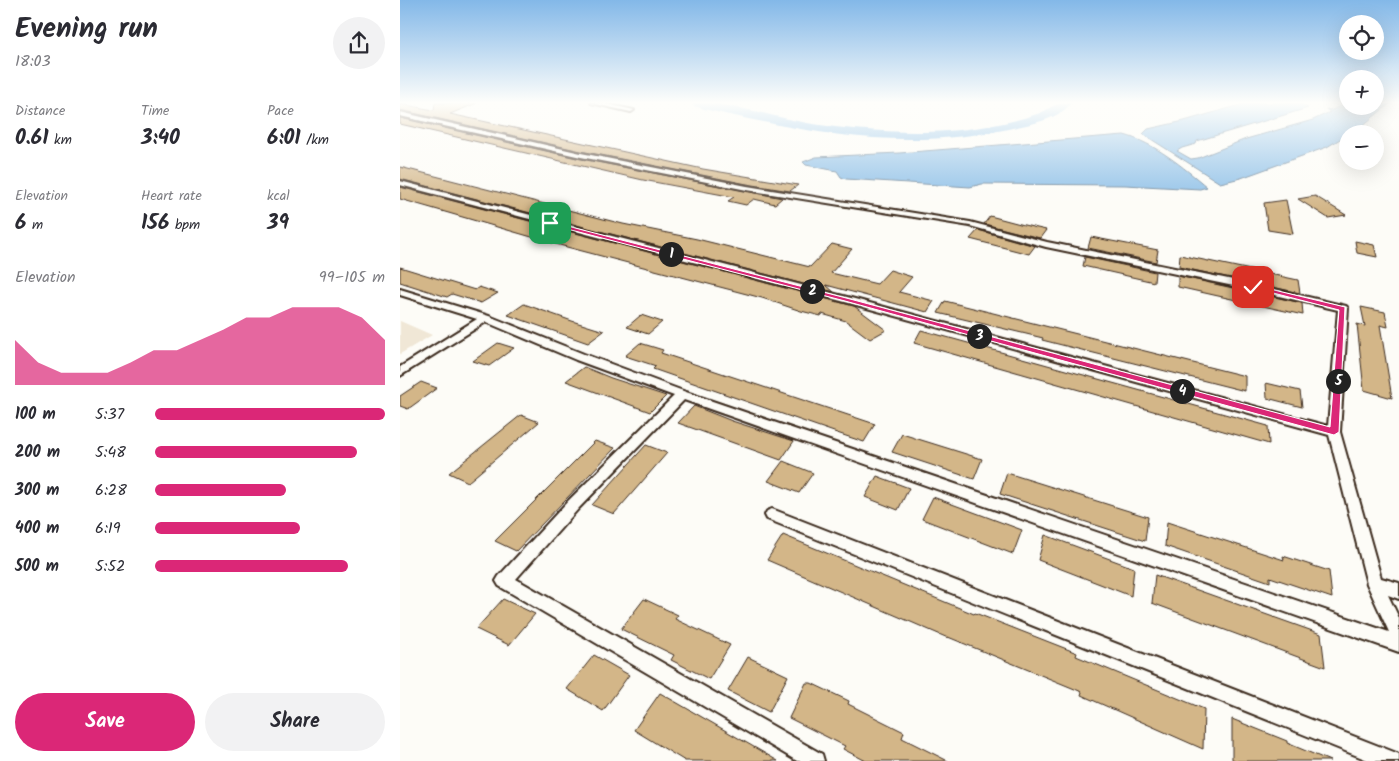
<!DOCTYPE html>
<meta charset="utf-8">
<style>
body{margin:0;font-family:Kalam,sans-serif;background:#f2f2f3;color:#2b2b33;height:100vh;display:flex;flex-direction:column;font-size:19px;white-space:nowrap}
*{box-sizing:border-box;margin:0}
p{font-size:16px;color:#7c7c81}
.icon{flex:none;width:28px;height:28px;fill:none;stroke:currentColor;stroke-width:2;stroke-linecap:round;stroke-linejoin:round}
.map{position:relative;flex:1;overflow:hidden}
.details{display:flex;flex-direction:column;background:#fff;width:400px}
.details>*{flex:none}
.fabs{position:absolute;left:939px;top:15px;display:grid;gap:10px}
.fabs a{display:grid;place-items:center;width:45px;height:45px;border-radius:50%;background:#fff;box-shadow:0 5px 20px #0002;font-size:25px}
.pin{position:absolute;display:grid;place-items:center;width:42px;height:42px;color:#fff;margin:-21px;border-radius:10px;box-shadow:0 2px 8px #0006}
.km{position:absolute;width:25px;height:25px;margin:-12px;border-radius:50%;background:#222;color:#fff;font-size:14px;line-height:25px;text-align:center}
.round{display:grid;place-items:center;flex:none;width:52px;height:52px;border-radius:26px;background:#f2f2f3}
.overview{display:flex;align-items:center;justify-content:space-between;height:85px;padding:0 15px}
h1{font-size:28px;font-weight:700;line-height:38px}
.stats{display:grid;grid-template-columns:repeat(3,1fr);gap:8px;height:85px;padding:5px 15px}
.stats div{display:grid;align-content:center}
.stats b{font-size:21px;font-weight:700}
.stats small{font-size:14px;font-weight:400}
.stats p{font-size:14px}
.chart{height:140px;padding:10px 15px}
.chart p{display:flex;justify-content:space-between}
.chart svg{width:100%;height:90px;margin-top:5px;fill:#db2777;opacity:.7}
.cta{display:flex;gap:10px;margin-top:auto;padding:10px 15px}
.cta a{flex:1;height:58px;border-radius:30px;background:#db2777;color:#fff;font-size:20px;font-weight:700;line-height:58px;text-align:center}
.cta a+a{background:#f2f2f3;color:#2b2b33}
ul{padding:0 15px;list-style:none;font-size:16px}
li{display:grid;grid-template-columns:80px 60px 1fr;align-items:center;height:38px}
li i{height:12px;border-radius:6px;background:#db2777}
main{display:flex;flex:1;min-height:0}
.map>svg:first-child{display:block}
.built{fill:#f0e7d6}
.water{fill:#8bbee7;stroke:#6b8397}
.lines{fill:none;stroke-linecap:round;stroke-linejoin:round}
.river{fill:#8bbee7;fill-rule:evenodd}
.building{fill:#d3b688;stroke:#3b2a1e}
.minor-casing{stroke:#3b2a1e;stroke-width:4}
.minor{fill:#fdfcf7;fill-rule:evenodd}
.route{fill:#db2777;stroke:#fff}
</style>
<main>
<section class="details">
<div class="overview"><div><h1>Evening run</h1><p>18:03</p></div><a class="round"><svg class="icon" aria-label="share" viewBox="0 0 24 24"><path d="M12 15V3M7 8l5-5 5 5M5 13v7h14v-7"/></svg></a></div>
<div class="stats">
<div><p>Distance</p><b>0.61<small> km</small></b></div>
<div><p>Time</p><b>3:40</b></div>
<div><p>Pace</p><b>6:01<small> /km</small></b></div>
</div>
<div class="stats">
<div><p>Elevation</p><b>6<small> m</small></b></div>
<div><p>Heart rate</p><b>156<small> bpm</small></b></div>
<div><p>kcal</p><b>39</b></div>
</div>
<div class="chart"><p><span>Elevation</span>99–105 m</p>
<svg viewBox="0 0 160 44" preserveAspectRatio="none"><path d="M0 44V22L10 33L20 38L30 38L40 38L50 33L60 27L70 27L80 22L90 17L100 11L110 11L120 6L130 6L140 6L150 11L160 22V44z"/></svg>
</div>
<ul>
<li><b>100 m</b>5:37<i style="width:100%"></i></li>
<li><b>200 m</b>5:48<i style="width:88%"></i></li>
<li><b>300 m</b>6:28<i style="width:57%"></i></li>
<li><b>400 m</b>6:19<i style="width:63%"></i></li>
<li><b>500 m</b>5:52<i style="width:84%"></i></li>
</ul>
<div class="cta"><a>Save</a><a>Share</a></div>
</section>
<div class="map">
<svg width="999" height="761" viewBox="0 0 999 761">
<rect width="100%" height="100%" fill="#fdfcf7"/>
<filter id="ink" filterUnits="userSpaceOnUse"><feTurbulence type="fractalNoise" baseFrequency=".02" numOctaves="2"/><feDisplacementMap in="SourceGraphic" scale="10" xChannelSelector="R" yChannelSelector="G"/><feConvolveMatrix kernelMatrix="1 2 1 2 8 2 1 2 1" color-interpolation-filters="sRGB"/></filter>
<g filter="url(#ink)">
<path class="built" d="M0,321L32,335L0,354Z"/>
<path class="water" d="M847,103H900L908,108L797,141L796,144L782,148L777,151L791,159L798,158L846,139L913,120L930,112L926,109L932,110L946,103L948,106H975V103H991L963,125L927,147L841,178L820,183L743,134L748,129L784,121Z
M724,135C755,143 783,167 807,187L800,189L725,185L582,184L570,187L446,179L441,177L437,171L406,165L403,162L416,157L499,153Z"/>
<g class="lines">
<path class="river" d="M292,103C325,101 373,117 407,123C451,130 503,134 547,131C574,129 611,123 637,114C652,109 652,102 671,103C659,119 635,123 617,127C530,147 450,140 364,122C340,117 317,113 294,106Z"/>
</g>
<path class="building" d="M35,103H77L50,114L303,169L398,185L390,191L347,184L181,151L0,110V104L34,110Z
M0,118L181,159L382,198L375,204L354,199L346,205L328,201L334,197L243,180L0,124Z
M0,167L223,224L297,239L410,267L432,244L452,249L431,273L477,284L490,270L512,277L499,292L534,301L527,312L426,285L434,292L0,179Z
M0,187L454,306L486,330L470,339L446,321L422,314L421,316L401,311L362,298L163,246L0,199Z
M915,196L946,215L928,218L898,199Z
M886,200L893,234L868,230L864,203Z
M590,216L624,225L646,230L640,238L584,224Z
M578,230L635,246L629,254L570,239Z
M691,237L758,250L756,262L688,248Z
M955,241L974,245L977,257L957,253Z
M780,255L898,280L900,293L779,267Z
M685,257L755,272L754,282L683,266Z
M0,267L75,290L79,287L98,293L81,303L52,294L47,297L0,282Z
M778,276L902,303L903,315L778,287Z
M545,301L845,376V391L642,340L643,338L538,313Z
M124,304L172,321L204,331L188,343L108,315Z
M961,307L985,312L988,327L980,325L992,398L964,390L957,324L965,326Z
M241,315L262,322L248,334L227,327Z
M521,330L868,426L869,444L514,343Z
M98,343L114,348L89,366L73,361Z
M240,343L263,350L261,353L475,424L464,442L434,432L253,369L256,366L225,356Z
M184,367L211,378L266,396L250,412L166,381Z
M21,382L37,388L8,409L0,406V396Z
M866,383L900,391L902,407L867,398Z
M294,406L332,421L394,441L381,460L278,423Z
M121,415L139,422L68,482L49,473Z
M502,434L582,459L574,479L492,452Z
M195,441L215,448L116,551L95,541Z
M246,445L267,453L214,514L192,505Z
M383,461L413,473L399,493L368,481Z
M607,473L748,517L745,541L600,494Z
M477,476L509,488L498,510L465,497Z
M533,497L622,530L613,554L522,519Z
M767,522L884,560L883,556L929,571L932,598L870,577V582L765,546Z
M383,535L574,614L575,613L677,653L676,656L804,709L803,749L681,695L682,692L548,637V638L367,560Z
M645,535L734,568L731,596L638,560Z
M755,575L921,634L925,667L752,603Z
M103,599L135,614L109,645L76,629Z
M244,599L278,615L275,619L330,645L309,679L271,660L274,655L221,629Z
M194,655L229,675L203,711L167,689Z
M348,657L388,676L369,712L328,691Z
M406,683H411L449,701L448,704L504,732L502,738L548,761H466L443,749L445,746L389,718Z
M260,693L314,724L378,761H285L234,730Z
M832,719L887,741V743L930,761H837L832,759Z"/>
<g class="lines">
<g class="minor-casing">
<path id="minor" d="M191,103H202L234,110L231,112Z
M0,112L181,153L347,186L570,222L647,242L853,284L946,306L948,308L940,432L981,578L999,583V599L988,595L999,618V652L284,400L179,508L116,579L422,754L424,761H397L99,586L96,581L99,576L169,500L274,396L176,360L86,322L0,376V367L77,319L0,295V289L89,316L184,354L286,392L989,632L967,584L929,435L445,302L0,185V181L451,298L928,426L938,310L853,290L646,247L570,226L347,190L181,157L0,116Z
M372,509L994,752L999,754V761H970L367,519L365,515L367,511Z"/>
</g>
<use href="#minor" class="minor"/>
</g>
</g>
<linearGradient id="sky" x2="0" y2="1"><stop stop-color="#83b8e8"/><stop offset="0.49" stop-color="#fefefb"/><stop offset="1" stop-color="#fefefb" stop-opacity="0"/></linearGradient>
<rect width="999" height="209" fill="url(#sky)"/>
<path class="route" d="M148,221L450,299L930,427L939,310L850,287L853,285L945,307L939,432L934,435L445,301L148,224Z"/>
</svg>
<div class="fabs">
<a><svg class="icon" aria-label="locate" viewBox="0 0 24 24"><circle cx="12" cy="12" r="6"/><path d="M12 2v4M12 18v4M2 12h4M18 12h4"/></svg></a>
<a>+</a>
<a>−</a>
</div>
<div class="pin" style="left:150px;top:223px;background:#1e9e55"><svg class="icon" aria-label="arrive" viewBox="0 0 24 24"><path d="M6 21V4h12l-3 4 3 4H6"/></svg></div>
<div class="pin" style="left:853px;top:287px;background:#d93025"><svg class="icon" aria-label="check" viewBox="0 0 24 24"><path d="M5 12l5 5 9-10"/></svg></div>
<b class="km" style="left:271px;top:254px">1</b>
<b class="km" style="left:412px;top:291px">2</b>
<b class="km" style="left:579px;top:336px">3</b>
<b class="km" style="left:782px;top:391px">4</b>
<b class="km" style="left:938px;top:381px">5</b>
</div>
</main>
